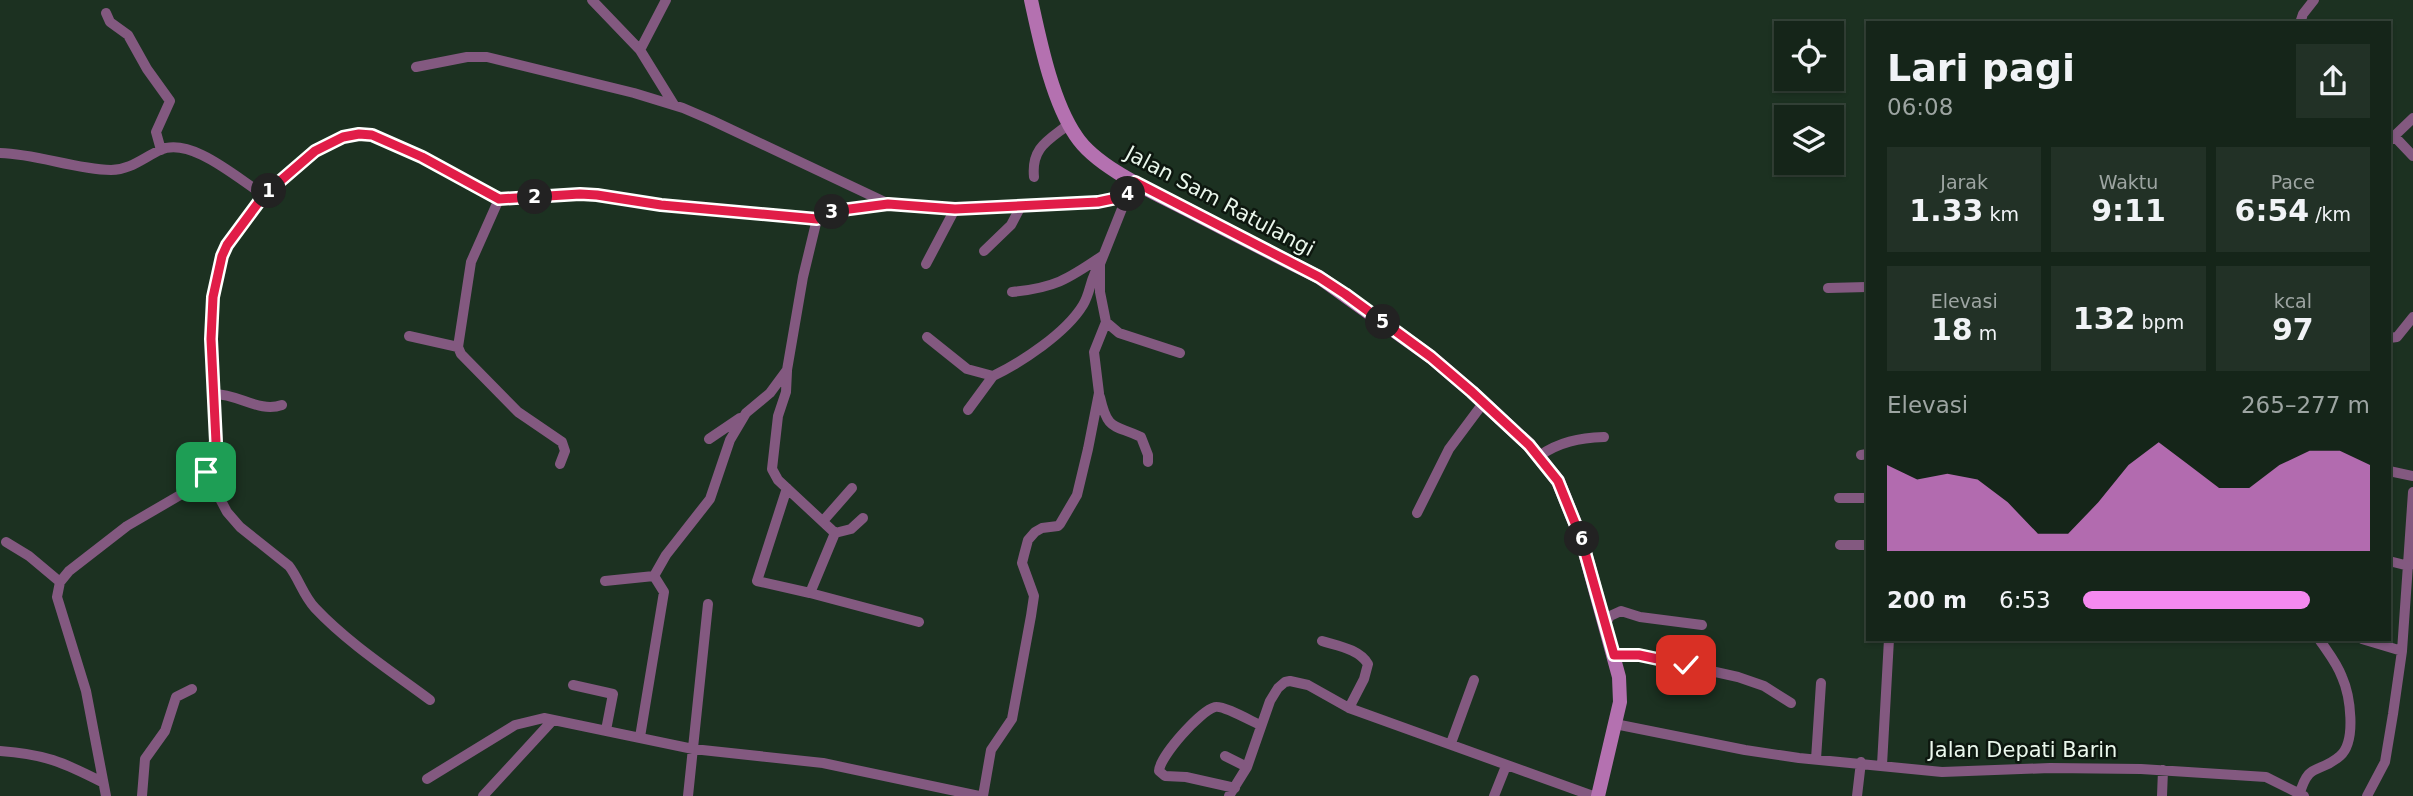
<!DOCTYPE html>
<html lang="id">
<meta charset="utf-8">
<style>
body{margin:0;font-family:"DejaVu Sans",sans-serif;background:#223126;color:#f1f3f6;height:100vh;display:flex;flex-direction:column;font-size:26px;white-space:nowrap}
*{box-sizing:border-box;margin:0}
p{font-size:23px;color:#9da5a2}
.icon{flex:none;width:38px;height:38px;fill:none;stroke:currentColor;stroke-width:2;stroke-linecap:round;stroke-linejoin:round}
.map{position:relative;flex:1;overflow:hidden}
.panel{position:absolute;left:1866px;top:21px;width:525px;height:620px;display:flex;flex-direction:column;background:#152519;border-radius:0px;box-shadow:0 2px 5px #0004,0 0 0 2px #344238}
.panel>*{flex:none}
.fabs{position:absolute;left:1774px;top:21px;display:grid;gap:14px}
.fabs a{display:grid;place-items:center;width:70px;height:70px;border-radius:0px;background:#152519;box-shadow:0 2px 5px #0004,0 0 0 2px #344238;font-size:35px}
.pin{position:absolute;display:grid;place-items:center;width:60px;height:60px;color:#fff;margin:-30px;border-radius:14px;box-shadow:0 4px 10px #0006}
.km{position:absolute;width:35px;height:35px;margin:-18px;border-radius:50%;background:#222;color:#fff;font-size:19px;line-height:35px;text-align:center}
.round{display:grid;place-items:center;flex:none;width:74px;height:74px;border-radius:0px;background:#223126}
.summary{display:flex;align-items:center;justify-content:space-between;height:119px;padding:0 21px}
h1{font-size:38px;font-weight:700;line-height:52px}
.figures{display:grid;grid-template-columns:repeat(3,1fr);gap:10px;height:119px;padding:7px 21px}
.figures div{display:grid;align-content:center;border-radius:0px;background:#223126;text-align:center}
.figures b{font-size:30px;font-weight:700}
.figures small{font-size:19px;font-weight:400}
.figures p{font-size:19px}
.chart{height:196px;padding:14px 21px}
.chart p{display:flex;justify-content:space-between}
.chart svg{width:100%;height:126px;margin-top:7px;fill:#f589ef;opacity:.7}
ul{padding:0 21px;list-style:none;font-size:23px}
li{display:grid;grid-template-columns:112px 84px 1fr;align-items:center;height:52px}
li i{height:18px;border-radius:9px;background:#f589ef}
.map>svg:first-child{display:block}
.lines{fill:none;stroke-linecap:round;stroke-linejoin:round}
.street{stroke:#835980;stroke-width:10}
.secondary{stroke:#b471b0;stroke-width:14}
.route-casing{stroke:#fff;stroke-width:14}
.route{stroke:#e11d48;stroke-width:9}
.labels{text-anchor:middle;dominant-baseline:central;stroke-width:5;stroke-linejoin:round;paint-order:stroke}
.street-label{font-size:21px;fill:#eaf7ec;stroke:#0d170f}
</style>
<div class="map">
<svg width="2413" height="796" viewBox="0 0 2413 796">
<rect width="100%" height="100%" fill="#1c3121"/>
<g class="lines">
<path class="street" d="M592,0L640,50
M666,0L640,50L674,105
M106,13L110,22L128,35L147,69L170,101L156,132L161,150
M2300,23L2303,14L2314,0
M416,67L467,57H487L634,93L683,108L711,120L887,203
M2394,136L2413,156
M2389,141L2413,118
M0,153C38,154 73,169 111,170C130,170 143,158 160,150C191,136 238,179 264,195
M1034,177C1031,147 1049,140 1069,124
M1127,196L1100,264V292L1106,322L1119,333L1180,353
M984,251L1011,225L1021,206
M926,264L955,209
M1828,288L1867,287
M1012,292C1054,288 1067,280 1102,256
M409,336L458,347L471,262L499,199
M927,337L967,369L993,376C1022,362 1066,333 1083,305C1091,292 1090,277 1100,264
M2389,338L2397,337L2413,317
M458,347L461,354L518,412L562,442L565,451L560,464
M787,371L786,392L778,416L772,469L778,480L835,533L810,593
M214,394C239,394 259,413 282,405
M1100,397C1108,432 1114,424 1141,437L1148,455V462
M968,410L993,376
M709,439L740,418
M1861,455L1867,454
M1539,456C1559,442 1579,438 1604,437
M2389,471L2413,476
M206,472L227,512L240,527L289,566C299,579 303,595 315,608C348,643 391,671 430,700
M787,488L757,581L810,593L919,622
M1839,498H1867
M1417,513L1449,449L1484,402
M823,521L852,488
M835,533L851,529L863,518
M6,542L29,556L60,582
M1840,545H1867
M2389,561L2409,566
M605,581L654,576
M1606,623L1610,616L1621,611L1640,617L1702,625
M2362,639L2402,651
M1322,641C1338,646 1359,649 1368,664L1364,679L1349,708
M1614,655H1639L1738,677L1764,686L1791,703
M573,685L613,694L606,730
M1615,724L1745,750L1799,758L1942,772L2050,768L2141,769L2266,777L2304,796
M640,737L664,592L654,576L666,555L710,499L730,440L746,413L770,393L787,370L803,277L817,219
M1451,743L1474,680
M0,751C44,754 63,762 102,782
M1225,756L1247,767
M1816,759L1821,683
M1882,765L1889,639
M427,779L515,725L544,718L693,749L823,763L979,796
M1235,788L1186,777L1165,776L1159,771C1160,756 1200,711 1215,707C1223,705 1251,721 1260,725
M106,796L86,691L57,597L60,582L69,571L127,526L187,491L206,472L213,452L216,433L211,339L213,297L222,256L227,245L264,195L315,151L343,137L359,134L372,135L422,157L499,199L580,194L597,195L661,205L817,219L841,210L888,204L955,209L1098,202L1127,196L1135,182
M142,796L145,759L165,731L176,697L192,689
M483,796L552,721
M688,796L708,604
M983,796L991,750L1012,719L1031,616L1034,596L1022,563L1024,555L1028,540L1035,532L1042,528L1058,526L1060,524L1077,495L1088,449L1099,393L1094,352L1106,322
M1229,796L1247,767L1270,701L1278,688L1285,682L1290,681L1308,685L1349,708L1593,796
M1494,796L1506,766
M1857,796L1861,762
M2162,796L2163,770
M2299,796C2309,760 2318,775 2340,756C2357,741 2350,695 2342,677C2337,663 2327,651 2319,639
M2367,796L2385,762L2393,714L2402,651L2413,492"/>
<path class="secondary" d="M1031,0C1040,41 1052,101 1076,136C1096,167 1153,192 1186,209C1230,232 1275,255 1319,277L1431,357L1472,392L1529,445L1558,481L1581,538L1619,677L1620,702L1598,796"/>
</g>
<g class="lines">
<g class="route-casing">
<path id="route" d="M206,472L216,442L211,339L213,297L222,256L227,245L264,195L315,151L343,137L359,134L372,135L422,157L499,199L580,194L597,195L661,205L817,219L842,210L888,204L955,209L1098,202L1127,196L1135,182L1319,277L1345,294L1431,357L1472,392L1529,445L1558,481L1581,538L1614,655H1639L1686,665"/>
</g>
<use href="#route" class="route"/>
</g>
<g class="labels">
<g class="street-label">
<text transform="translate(1220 201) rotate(28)">Jalan Sam Ratulangi</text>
<text x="2023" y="750">Jalan Depati Barin</text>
</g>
</g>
</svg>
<div class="fabs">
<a><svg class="icon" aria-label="locate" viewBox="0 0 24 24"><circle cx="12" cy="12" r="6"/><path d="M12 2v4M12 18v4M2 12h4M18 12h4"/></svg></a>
<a><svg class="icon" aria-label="layers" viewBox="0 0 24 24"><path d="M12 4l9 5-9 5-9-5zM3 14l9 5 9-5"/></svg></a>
</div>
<div class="pin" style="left:206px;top:472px;background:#1e9e55"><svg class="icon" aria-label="arrive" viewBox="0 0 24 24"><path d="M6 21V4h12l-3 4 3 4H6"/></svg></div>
<div class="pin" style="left:1686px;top:665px;background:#d93025"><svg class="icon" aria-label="check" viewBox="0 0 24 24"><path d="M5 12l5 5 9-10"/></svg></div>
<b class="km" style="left:269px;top:191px">1</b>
<b class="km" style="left:535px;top:197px">2</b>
<b class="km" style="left:832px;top:212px">3</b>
<b class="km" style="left:1128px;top:194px">4</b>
<b class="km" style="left:1383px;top:322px">5</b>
<b class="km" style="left:1582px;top:539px">6</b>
<section class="panel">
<div class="summary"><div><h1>Lari pagi</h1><p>06:08</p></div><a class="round"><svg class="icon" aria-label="share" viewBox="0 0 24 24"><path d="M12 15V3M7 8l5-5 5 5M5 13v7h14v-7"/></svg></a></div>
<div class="figures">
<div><p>Jarak</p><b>1.33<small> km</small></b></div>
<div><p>Waktu</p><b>9:11</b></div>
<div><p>Pace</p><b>6:54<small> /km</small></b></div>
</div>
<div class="figures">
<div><p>Elevasi</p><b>18<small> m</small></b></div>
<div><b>132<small> bpm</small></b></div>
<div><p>kcal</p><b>97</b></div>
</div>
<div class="chart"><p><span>Elevasi</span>265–277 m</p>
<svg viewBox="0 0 160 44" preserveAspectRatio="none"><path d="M0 44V14L10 19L20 17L30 19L40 27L50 38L60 38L70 27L80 14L90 6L100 14L110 22L120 22L130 14L140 9L150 9L160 14V44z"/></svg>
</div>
<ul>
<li><b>200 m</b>6:53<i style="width:79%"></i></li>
</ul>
</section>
</div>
